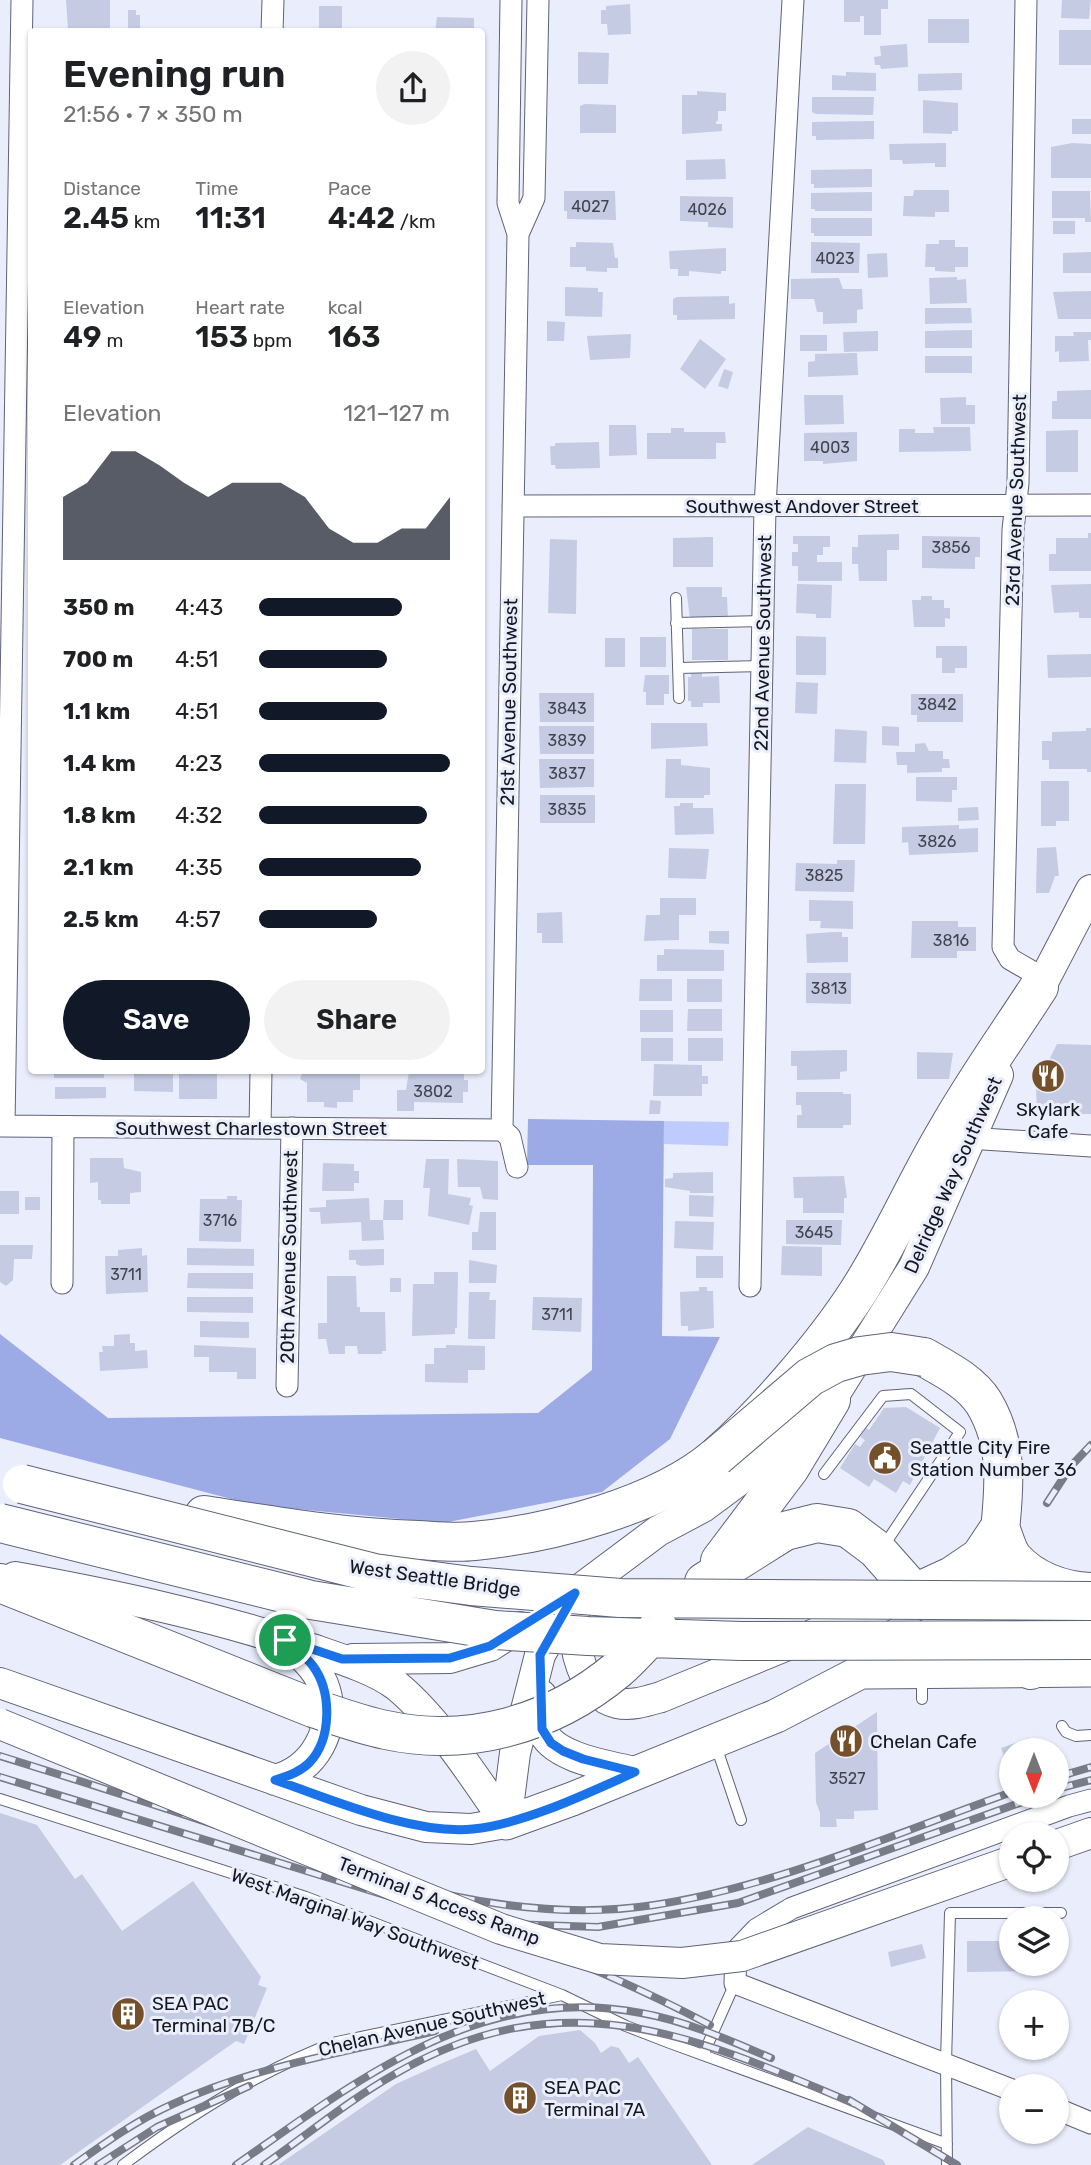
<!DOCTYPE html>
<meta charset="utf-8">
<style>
body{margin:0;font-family:Rubik,sans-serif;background:#f2f2f2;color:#202124;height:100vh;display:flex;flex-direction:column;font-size:26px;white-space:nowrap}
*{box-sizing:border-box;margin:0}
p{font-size:23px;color:#757577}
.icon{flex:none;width:38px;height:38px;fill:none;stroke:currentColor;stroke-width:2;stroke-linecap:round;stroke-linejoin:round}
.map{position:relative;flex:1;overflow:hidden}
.details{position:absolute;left:28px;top:28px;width:457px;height:1046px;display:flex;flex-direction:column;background:#fff;border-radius:7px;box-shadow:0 2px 5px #0004}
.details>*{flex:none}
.needle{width:46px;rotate:180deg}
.fabs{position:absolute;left:999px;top:1738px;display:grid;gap:14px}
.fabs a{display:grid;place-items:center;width:70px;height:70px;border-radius:50%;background:#fff;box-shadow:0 2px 5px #0004;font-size:35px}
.pin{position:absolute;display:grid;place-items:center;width:60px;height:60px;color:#fff;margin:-30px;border:4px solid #fff;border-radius:50%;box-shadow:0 2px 7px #0007}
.round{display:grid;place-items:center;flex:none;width:74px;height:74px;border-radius:37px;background:#f2f2f2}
.overview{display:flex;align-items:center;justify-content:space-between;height:119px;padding:0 35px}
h1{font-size:38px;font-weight:600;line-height:52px}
.figures{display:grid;grid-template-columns:repeat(3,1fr);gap:10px;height:119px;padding:7px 35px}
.figures div{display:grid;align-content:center}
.figures b{font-size:30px;font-weight:600}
.figures small{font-size:19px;font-weight:400}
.figures p{font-size:19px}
.chart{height:196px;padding:14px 35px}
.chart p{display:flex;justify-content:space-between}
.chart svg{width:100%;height:126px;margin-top:7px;fill:#111827;opacity:.7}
.action{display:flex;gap:14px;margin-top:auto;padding:14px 35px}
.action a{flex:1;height:80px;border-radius:42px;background:#111827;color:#fff;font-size:28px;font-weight:600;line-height:80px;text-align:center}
.action a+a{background:#f2f2f2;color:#202124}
ul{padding:0 35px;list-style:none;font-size:23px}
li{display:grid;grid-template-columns:112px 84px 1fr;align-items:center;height:52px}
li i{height:18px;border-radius:9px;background:#111827}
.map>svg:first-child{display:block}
.green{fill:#bfcbfd}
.forest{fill:#9caae6}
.building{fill:#c5cbe2}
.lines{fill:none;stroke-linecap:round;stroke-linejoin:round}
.lane-casing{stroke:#5e6377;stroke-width:12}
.street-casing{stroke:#5e6377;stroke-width:23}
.secondary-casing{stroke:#5e6377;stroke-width:32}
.primary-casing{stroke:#5e6377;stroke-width:35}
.highway-casing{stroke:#5e6377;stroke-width:40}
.lane{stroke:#fff;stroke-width:10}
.street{stroke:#fff;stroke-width:21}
.secondary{stroke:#fff;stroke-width:30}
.primary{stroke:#fff;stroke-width:33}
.highway{stroke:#fff;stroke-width:38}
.rail-casing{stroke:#797c87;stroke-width:8}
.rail{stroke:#eaedfc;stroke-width:5;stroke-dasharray:16;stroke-linecap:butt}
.secondary-bridge-casing{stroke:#5e6377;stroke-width:32;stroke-linecap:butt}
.highway-bridge-casing{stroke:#5e6377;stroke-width:40;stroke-linecap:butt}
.secondary-bridge{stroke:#fff;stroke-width:30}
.highway-bridge{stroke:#fff;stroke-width:38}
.route-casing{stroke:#fff;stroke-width:14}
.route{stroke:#1a73e8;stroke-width:9}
.labels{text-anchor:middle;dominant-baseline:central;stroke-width:6;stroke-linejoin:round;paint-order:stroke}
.number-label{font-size:16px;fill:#414450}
.street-label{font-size:19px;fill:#15171f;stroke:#eaedfc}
.poi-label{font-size:19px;fill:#15171f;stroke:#eaedfc;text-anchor:start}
</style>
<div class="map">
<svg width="1091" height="2165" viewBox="0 0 1091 2165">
<rect width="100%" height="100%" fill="#eaedfc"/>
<path class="green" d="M664,1121L729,1122L728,1146L664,1144Z"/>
<path class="forest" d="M528,1119L664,1121L662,1336L720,1337L670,1439L602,1492L443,1523L254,1505L0,1438V1334L108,1418L538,1413L592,1370L593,1165H527Z"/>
<path class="building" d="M66,0H110V29H68Z
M844,0H888V9H881V35H864V16H860V22H844Z
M1062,0H1091L1089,19L1061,18Z
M630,4L631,34L608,35L607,24H601V10H606V6Z
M319,6H342V31H319Z
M128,10H136V15H140V29H128Z
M437,17L474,18V32H435Z
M928,19H969V43H928Z
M180,28H218V32H180Z
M1059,30H1091V65H1059Z
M907,44L908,67L881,69L880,65H875L874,57L881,56L880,46Z
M578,52L609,53L608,84H578Z
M846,72L876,73V91L832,90V75L846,76Z
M962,73V90L918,91V74Z
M697,91L726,93V111H718V121H716V124H722V131L682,134V95H697Z
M812,97H874L873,115L816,114L812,112Z
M923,100L958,103V131H952V134L923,133Z
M585,104L616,105V133H580V106Z
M1072,119H1091V134H1072Z
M874,121V139L816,140V136H812V122Z
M946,143V167H935V163L903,164L902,160H890L889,144Z
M1072,143L1091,144V178H1051V147Z
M725,159L726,179L686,180V160Z
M872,169V187L814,188V184H811V170Z
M914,190H949V212H935V217L903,216L904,196H913Z
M564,191H615L616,220L567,219V211H564Z
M1052,191H1090L1091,222H1085V218H1052Z
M872,192V211H815V209H811V193Z
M680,196L733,197V228L708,227V222L680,221Z
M811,218H872V236H814V233H811Z
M1053,221H1075V234H1053Z
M939,240H955V247H968V267H955V272L935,271V267H925L926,244H939Z
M576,242L613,243L615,258H618V268H607V272L586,271V267H570V247H576Z
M811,242L860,243L859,273H811Z
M726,248V271H721V274L689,271V276H678V269H670L669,251Z
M1091,252V273H1063V253Z
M887,253L888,277L868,278L867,254Z
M957,277V280L966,279L967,303L930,304L929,278Z
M839,278L843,289H862L863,309L857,310V323L823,324V312H817L814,299H791V279Z
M565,287L598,288V292H603L602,317L565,316Z
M1091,291V319H1058L1053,292Z
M729,296V304L735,303V319L677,320V315H673V299L677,297Z
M925,308H971L972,323L925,324Z
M547,321L565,322L564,341H547Z
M972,330V348H925V331Z
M878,331V351L844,352L843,332Z
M1073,332H1091V340H1088L1089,361L1059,362V351L1055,352V336H1074Z
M631,334L630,358L590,360L587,336Z
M800,335H827V351H800Z
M700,339L726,359L705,389L680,369Z
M857,353L858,375L808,377V362L815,361V354Z
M925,356H972V373H925Z
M724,369L733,372L728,389L718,386Z
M1091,390V419H1052V401H1057V391Z
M804,395H843L844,424L805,425Z
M966,397V405H975V424H941L940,398Z
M609,425H636L637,455L609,456Z
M933,427H970L971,451L899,452V429H915V433H934Z
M671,428H684V432H725L726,443H716V459H647V433H671Z
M1078,430V472H1046V431Z
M857,432V461L823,464V461H804V433Z
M599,442L600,468L556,469L555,465H551L550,446H555V443Z
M1088,533H1091V571H1049V554H1056V538H1088Z
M899,534V550H887V581H859L858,564H852V547H858V535Z
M793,536H830V547H823V555H817V562H842V581H798V566H792V552H798V544H793Z
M922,536L980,537V557H975V569L922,568Z
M713,537V567H673V538Z
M550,539L577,540L576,614L548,613Z
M797,584L832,585L831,618H816V614L796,613Z
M1091,584V618H1079V612L1054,613L1051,585Z
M686,587H722V597H727L728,619H690Z
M921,596H932V600H944V608H950V619L945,618V627H914L912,600H921Z
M692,629H728V660H692Z
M796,636L826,637V675H796Z
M640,637H666V667H640Z
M605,638H625V667H605Z
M936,646H967V668H955V673H942V658H936Z
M1091,654V677L1048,678L1047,655Z
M691,672H702V677L719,676L720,703H703V707H691V701H688V677H691Z
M645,675H669V694H664V705H646V692H643Z
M796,682L818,683L817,714L795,713Z
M539,693H594V722H540Z
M911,694H963V722H917V715H911Z
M651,723H707L708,746L651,749Z
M539,726H594V754H540Z
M882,726L899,727V746L882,745Z
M1086,728H1091V772H1087V769H1049V760H1042V741H1052V732L1086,731Z
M835,729L867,731L866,763L834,762Z
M925,743L929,751H943V759H949L950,768H942V772L907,773V765H897L896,752H915V744Z
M539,759H594V787L540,788Z
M666,759H681V765L710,768V795H704V798H665Z
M916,777H957V790H952V802L916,801Z
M1041,781H1069V821H1056V826H1041Z
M835,784H866L865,844H833Z
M540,795H595V823H540Z
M680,803H693V808H713L714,834L675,835L674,806H680Z
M978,807L979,820L958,821V808Z
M959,825V829L978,828V852L909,855L908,842L902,843V827Z
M1056,847L1059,876H1055L1049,893H1036L1037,848Z
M669,848L709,849L706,879L668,878Z
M837,860H855L854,892L795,891L796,863L837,864Z
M660,898H696V915H679V940L644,941L646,915H660Z
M809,900L853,901V929L820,928L821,921H809Z
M562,912L563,943H542V933H537V913Z
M912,921H958V927H976V951H957V958H911Z
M709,931H729V944L709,943Z
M833,932H842V937H848V962L807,963L806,934Z
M664,949L724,950V971H657V955H664Z
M806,973H851V1004L806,1003Z
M640,979H672V1001H639Z
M687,979H722V1002H687Z
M688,1009H722V1031H687Z
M640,1010H673V1032H640Z
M641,1038H673V1061H641Z
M688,1038H723V1061H688Z
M1057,1044L1091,1045V1114H1037L1036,1086Z
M847,1050V1071L840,1072V1079L797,1080V1066H791V1051Z
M917,1052L953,1053L949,1079H917Z
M654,1064L702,1065V1076H708V1084H702V1096H653Z
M54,1071H104V1078H54Z
M134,1071H173V1092L134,1091Z
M179,1071H217V1099H179Z
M303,1071H360V1090H353V1102H337V1108L324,1107V1102H307V1083L300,1079Z
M409,1071H464V1080H468V1092H463V1103L414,1102V1111H397V1090H406Z
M55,1087H106V1098L55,1099Z
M796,1092H843V1094H851V1125H843V1128H797V1115H802L801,1105H796Z
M650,1100L661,1101L660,1114H649Z
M90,1158H123L124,1168L141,1172V1192L130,1193V1204H101V1200H98V1182L90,1183Z
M426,1159H449L448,1194L471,1198L469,1205L473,1206L469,1225L428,1216L430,1188H423Z
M457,1159L498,1161V1200L483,1199L480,1187H458Z
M323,1163L354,1164V1171H359V1183H354V1191H322Z
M713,1172V1193H690V1191L665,1187V1179L673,1178V1173Z
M844,1176L847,1198H844V1213H803V1198H794L793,1177Z
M0,1191H19V1214H0Z
M689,1195L714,1196L713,1217L689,1216Z
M227,1196H237V1200H242L241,1242L199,1241L200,1199H227Z
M25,1197H40V1210H25Z
M369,1198L370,1220H383L384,1240L362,1241L361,1222L321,1224L320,1212H310L309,1208L326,1207V1200Z
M384,1200H403V1220H383Z
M480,1212H496V1250H472V1232H478Z
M786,1220H842L841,1245L786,1244Z
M675,1221L714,1222L713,1250L674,1248Z
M0,1245H33L32,1259H14L13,1280L6,1286L0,1282Z
M782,1246L822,1247V1276L781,1275Z
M142,1248V1256L147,1255L148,1292L106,1294L105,1256H118V1250Z
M187,1248L254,1249V1266L187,1265Z
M384,1249V1265L361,1266L356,1264V1260H349V1250Z
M696,1256H723V1278H696Z
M469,1260L497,1265L496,1283H469Z
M434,1272H458L457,1328H455V1334L412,1336L413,1284H434Z
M188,1273H253V1289L187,1288Z
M327,1276H356L357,1307H360V1312H385L386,1351H382V1354H358L357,1346H345V1354H329L326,1339H318V1323H327Z
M390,1278H401V1292H390Z
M699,1287H707V1291H713L714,1328L688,1331V1326H681L680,1292L699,1291Z
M469,1292H490L489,1300H496L495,1339H468Z
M187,1297H253V1313L187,1312Z
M533,1297L582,1298L581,1332L532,1330Z
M200,1321L249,1322V1338L200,1337Z
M130,1334V1343H135V1351L147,1350L148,1368L100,1371L99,1352H103L102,1346H114V1335Z
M194,1345L256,1348V1379H237V1372H209V1357H194Z
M446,1345L485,1346V1370H468V1383L425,1382V1364H434V1348H446Z
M906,1407L940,1428L910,1485L903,1481L896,1493L874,1479L869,1487L840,1468L855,1444L860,1447L865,1440L860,1437L866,1428L869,1430L884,1408Z
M877,1712L878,1810L854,1811V1819H836L837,1827H820V1813L816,1802L815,1753Z
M1029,1738L1033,1750H1012V1758L1005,1760L1001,1748Z
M0,1813L37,1825L75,1879L82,1874L122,1931L193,1881L261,1977L258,1985L267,1988L244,2044L236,2041L60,2165H0Z
M967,1941H1012V1964H1043V1971L967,1972Z
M922,1944L926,1958L891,1967L888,1952Z
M580,2030L595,2043L601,2053L611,2046L619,2048L629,2063L638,2057L712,2165H278L396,2084L438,2065L476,2049L490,2071L539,2036Z
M808,2127L883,2160L886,2165H752Z"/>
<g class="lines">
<g class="lane-casing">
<path id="lane" d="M676,598L679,698
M676,623L763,621
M678,668L762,666
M824,1474L883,1396L911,1394L960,1432L883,1547
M922,1699V1675
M1062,1726L1066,1732L1076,1736L1091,1735
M715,1743L741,1820
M0,1799L306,1897L562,1995L626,2026L670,2043L947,2144
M703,2055L735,1983
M123,2165C188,2116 260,2070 337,2042L562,1995
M947,2165L946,2063L950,1913H1061"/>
</g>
<g class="street-casing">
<path id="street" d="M511,0L508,203L518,234L502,1130L510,1137L517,1167
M1026,0L1018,483L1013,530L1003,947L1010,959L1043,978
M272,32L273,0
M518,234L534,198L538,0
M513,506L1091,505
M0,1126L502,1130
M4,1126L22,0
M260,1128L261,1071
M968,1138L1091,1146
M62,1283L63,1127
M750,1286L765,507L793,0
M287,1386L292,1128
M1012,2090L735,1983L736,1951L757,1929L792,1908L1069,1806L1091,1800
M1057,2109L1091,2123"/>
</g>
<g class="secondary-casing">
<path id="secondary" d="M1031,1005L1091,890
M15,1577C115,1595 213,1616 309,1648C335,1657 375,1669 397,1686C437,1719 476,1779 506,1823
M574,1614C573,1645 581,1694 617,1703C632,1706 647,1701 661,1697L890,1603
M353,1659L450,1658L490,1646L520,1627
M0,1683L361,1810L426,1827L471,1829L506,1823
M541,1695C542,1705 539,1719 542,1729C551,1758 610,1766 635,1772
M275,1780C314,1770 337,1729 325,1690C319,1669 302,1656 288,1642
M506,1823L515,1753L540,1655L575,1593L658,1531L703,1507L753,1470L831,1400L914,1267L998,1075
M1057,1845L1091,1833"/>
</g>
<g class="primary-casing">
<path id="primary" d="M969,1621L1091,1620
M866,1672L1091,1670
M506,1823L572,1799L776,1716L926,1638"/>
</g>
<g class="highway-casing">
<path id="highway" d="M924,1357C945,1369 971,1382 984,1403C1010,1446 1004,1493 999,1540C996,1558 996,1577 988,1593C982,1604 971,1613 961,1619
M204,1515C275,1526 346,1538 418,1540C437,1541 456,1543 474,1541C549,1534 659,1506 717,1456C764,1414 824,1345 858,1292C891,1241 915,1184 946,1132C974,1082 1008,1035 1039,987
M1000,1527C1004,1537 1007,1550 1013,1558C1032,1580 1062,1591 1091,1592
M720,1561L790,1468L831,1400
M704,1582L785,1531L817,1523L848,1528L876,1549L915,1593L1031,1670
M0,1583L313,1708
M915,1593L952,1576L980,1557L1000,1527"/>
</g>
<use href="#lane" class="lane"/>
<use href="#street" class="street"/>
<use href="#secondary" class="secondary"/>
<use href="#primary" class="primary"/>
<use href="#highway" class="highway"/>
<g class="rail-casing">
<path id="rail" d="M1047,1503L1071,1466L1091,1445
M0,1756C84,1782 168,1809 252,1837C381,1880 515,1926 654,1905C774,1887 897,1833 1012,1792
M0,1777L476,1923L598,1927L738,1903L1039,1796
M1057,1777L1091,1767
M1057,1789L1091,1780
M489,1928C566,1956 638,1987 710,2025
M849,2100L957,2165
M74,2165C106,2142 137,2120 173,2104C256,2066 347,2052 435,2031
M98,2165L157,2127L249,2086
M236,2165C358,2080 481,1982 641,2013C686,2021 729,2040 771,2058
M264,2165C307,2135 349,2100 395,2074C563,1977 693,2035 855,2104"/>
</g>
<use href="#rail" class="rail"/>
<g class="secondary-bridge-casing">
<path id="secondary-bridge" d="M0,1724L501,1929L600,1959L682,1963L742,1956L1012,1861"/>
</g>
<g class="highway-bridge-casing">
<path id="highway-bridge" d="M716,1457L810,1377L836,1363L860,1356L891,1352L924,1357
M22,1484L374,1573L471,1586L620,1598L1091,1601
M0,1523L311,1600L495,1630L588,1636L741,1641L1091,1640
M313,1708C337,1716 361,1725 386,1730C469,1748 552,1724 617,1670C632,1657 645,1642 658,1628"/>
</g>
<use href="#secondary-bridge" class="secondary-bridge"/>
<use href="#highway-bridge" class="highway-bridge"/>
</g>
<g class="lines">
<g class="route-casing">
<path id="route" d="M575,1593L540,1655L542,1729L551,1743L563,1751L583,1759L635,1772C588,1793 524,1824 473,1829C413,1835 331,1799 275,1780C286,1777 300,1772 309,1763C332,1739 332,1692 313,1666C306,1656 294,1648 285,1640L342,1659L450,1658L490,1646Z"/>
</g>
<use href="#route" class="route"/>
</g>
<defs>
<g id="restaurant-disc" transform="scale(1.75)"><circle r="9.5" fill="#75512b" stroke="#eaedfc"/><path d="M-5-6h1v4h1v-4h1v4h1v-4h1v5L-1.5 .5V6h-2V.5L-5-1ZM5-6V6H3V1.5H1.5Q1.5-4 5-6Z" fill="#fff"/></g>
<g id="civic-disc" transform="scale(1.75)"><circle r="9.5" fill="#75512b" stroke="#eaedfc"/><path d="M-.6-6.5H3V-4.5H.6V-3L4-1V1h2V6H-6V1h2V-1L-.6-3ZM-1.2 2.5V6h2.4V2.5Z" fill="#fff"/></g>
<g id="building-disc" transform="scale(1.75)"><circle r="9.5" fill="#75512b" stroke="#eaedfc"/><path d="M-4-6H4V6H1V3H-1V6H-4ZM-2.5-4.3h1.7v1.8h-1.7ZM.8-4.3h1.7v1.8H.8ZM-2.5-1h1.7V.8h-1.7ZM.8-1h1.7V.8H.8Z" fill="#fff"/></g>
</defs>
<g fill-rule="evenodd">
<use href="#restaurant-disc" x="1048" y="1076"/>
<use href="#civic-disc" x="885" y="1458"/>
<use href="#restaurant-disc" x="846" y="1741"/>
<use href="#building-disc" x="128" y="2014"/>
<use href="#building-disc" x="520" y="2098"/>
</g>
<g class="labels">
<g class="number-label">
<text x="590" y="206">4027</text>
<text x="707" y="209">4026</text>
<text x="835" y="258">4023</text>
<text x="830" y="447">4003</text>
<text x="951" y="547">3856</text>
<text x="937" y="704">3842</text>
<text x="567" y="708">3843</text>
<text x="567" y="740">3839</text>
<text x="567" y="773">3837</text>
<text x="567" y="809">3835</text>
<text x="937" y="841">3826</text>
<text x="824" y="875">3825</text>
<text x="951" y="940">3816</text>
<text x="829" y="988">3813</text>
<text x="433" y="1091">3802</text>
<text x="220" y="1220">3716</text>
<text x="814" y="1232">3645</text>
<text x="126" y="1274">3711</text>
<text x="557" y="1314">3711</text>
<text x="847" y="1778">3527</text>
</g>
<g class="street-label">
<text transform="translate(1016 500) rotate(-88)">23rd Avenue Southwest</text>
<text x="802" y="506">Southwest Andover Street</text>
<text transform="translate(763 643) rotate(-89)">22nd Avenue Southwest</text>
<text transform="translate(509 702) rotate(-89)">21st Avenue Southwest</text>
<text x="251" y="1128">Southwest Charlestown Street</text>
<text transform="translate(953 1175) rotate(-66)">Delridge Way Southwest</text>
<text transform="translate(289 1257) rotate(-89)">20th Avenue Southwest</text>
<text transform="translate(435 1578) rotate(8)">West Seattle Bridge</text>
<text transform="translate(439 1901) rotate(21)">Terminal 5 Access Ramp</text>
<text transform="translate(355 1919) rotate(20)">West Marginal Way Southwest</text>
<text transform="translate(432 2024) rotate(-13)">Chelan Avenue Southwest</text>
</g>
<g class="poi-label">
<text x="1048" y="1109" text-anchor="middle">Skylark<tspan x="1048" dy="22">Cafe</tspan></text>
<text x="910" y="1447">Seattle City Fire<tspan x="910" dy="22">Station Number 36</tspan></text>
<text x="870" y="1741">Chelan Cafe</text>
<text x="152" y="2003">SEA PAC<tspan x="152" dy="22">Terminal 7B/C</tspan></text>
<text x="544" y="2087">SEA PAC<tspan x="544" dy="22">Terminal 7A</tspan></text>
</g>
</g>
</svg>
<div class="fabs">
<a><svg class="needle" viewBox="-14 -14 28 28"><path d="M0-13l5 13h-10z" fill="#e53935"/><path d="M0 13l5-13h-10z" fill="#757577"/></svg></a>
<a><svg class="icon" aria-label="locate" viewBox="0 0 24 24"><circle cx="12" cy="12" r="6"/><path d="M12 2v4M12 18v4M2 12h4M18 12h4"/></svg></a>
<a><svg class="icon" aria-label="layers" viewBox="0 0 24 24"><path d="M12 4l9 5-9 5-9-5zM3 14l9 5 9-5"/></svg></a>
<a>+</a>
<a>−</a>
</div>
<div class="pin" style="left:285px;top:1640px;background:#1e9e55"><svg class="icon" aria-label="arrive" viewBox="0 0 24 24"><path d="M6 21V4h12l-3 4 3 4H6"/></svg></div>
<section class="details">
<div class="overview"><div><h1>Evening run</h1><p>21:56 · 7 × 350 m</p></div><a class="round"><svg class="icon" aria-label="share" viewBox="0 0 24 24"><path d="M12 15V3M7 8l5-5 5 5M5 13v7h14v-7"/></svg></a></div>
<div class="figures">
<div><p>Distance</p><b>2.45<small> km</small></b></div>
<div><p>Time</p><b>11:31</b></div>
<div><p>Pace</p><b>4:42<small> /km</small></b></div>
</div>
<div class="figures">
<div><p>Elevation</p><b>49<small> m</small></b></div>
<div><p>Heart rate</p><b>153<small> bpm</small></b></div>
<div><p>kcal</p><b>163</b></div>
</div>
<div class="chart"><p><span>Elevation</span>121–127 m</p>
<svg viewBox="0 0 160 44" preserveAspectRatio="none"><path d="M0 44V22L10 17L20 6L30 6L40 11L50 17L60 22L70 17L80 17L90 17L100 22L110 33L120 38L130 38L140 33L150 33L160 22V44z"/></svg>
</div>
<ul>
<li><b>350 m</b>4:43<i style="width:75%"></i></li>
<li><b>700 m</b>4:51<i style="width:67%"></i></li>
<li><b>1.1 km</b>4:51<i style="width:67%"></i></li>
<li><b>1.4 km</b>4:23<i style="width:100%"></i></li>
<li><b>1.8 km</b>4:32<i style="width:88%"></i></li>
<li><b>2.1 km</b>4:35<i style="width:85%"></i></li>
<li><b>2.5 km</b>4:57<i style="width:62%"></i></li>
</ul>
<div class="action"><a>Save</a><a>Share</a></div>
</section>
</div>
